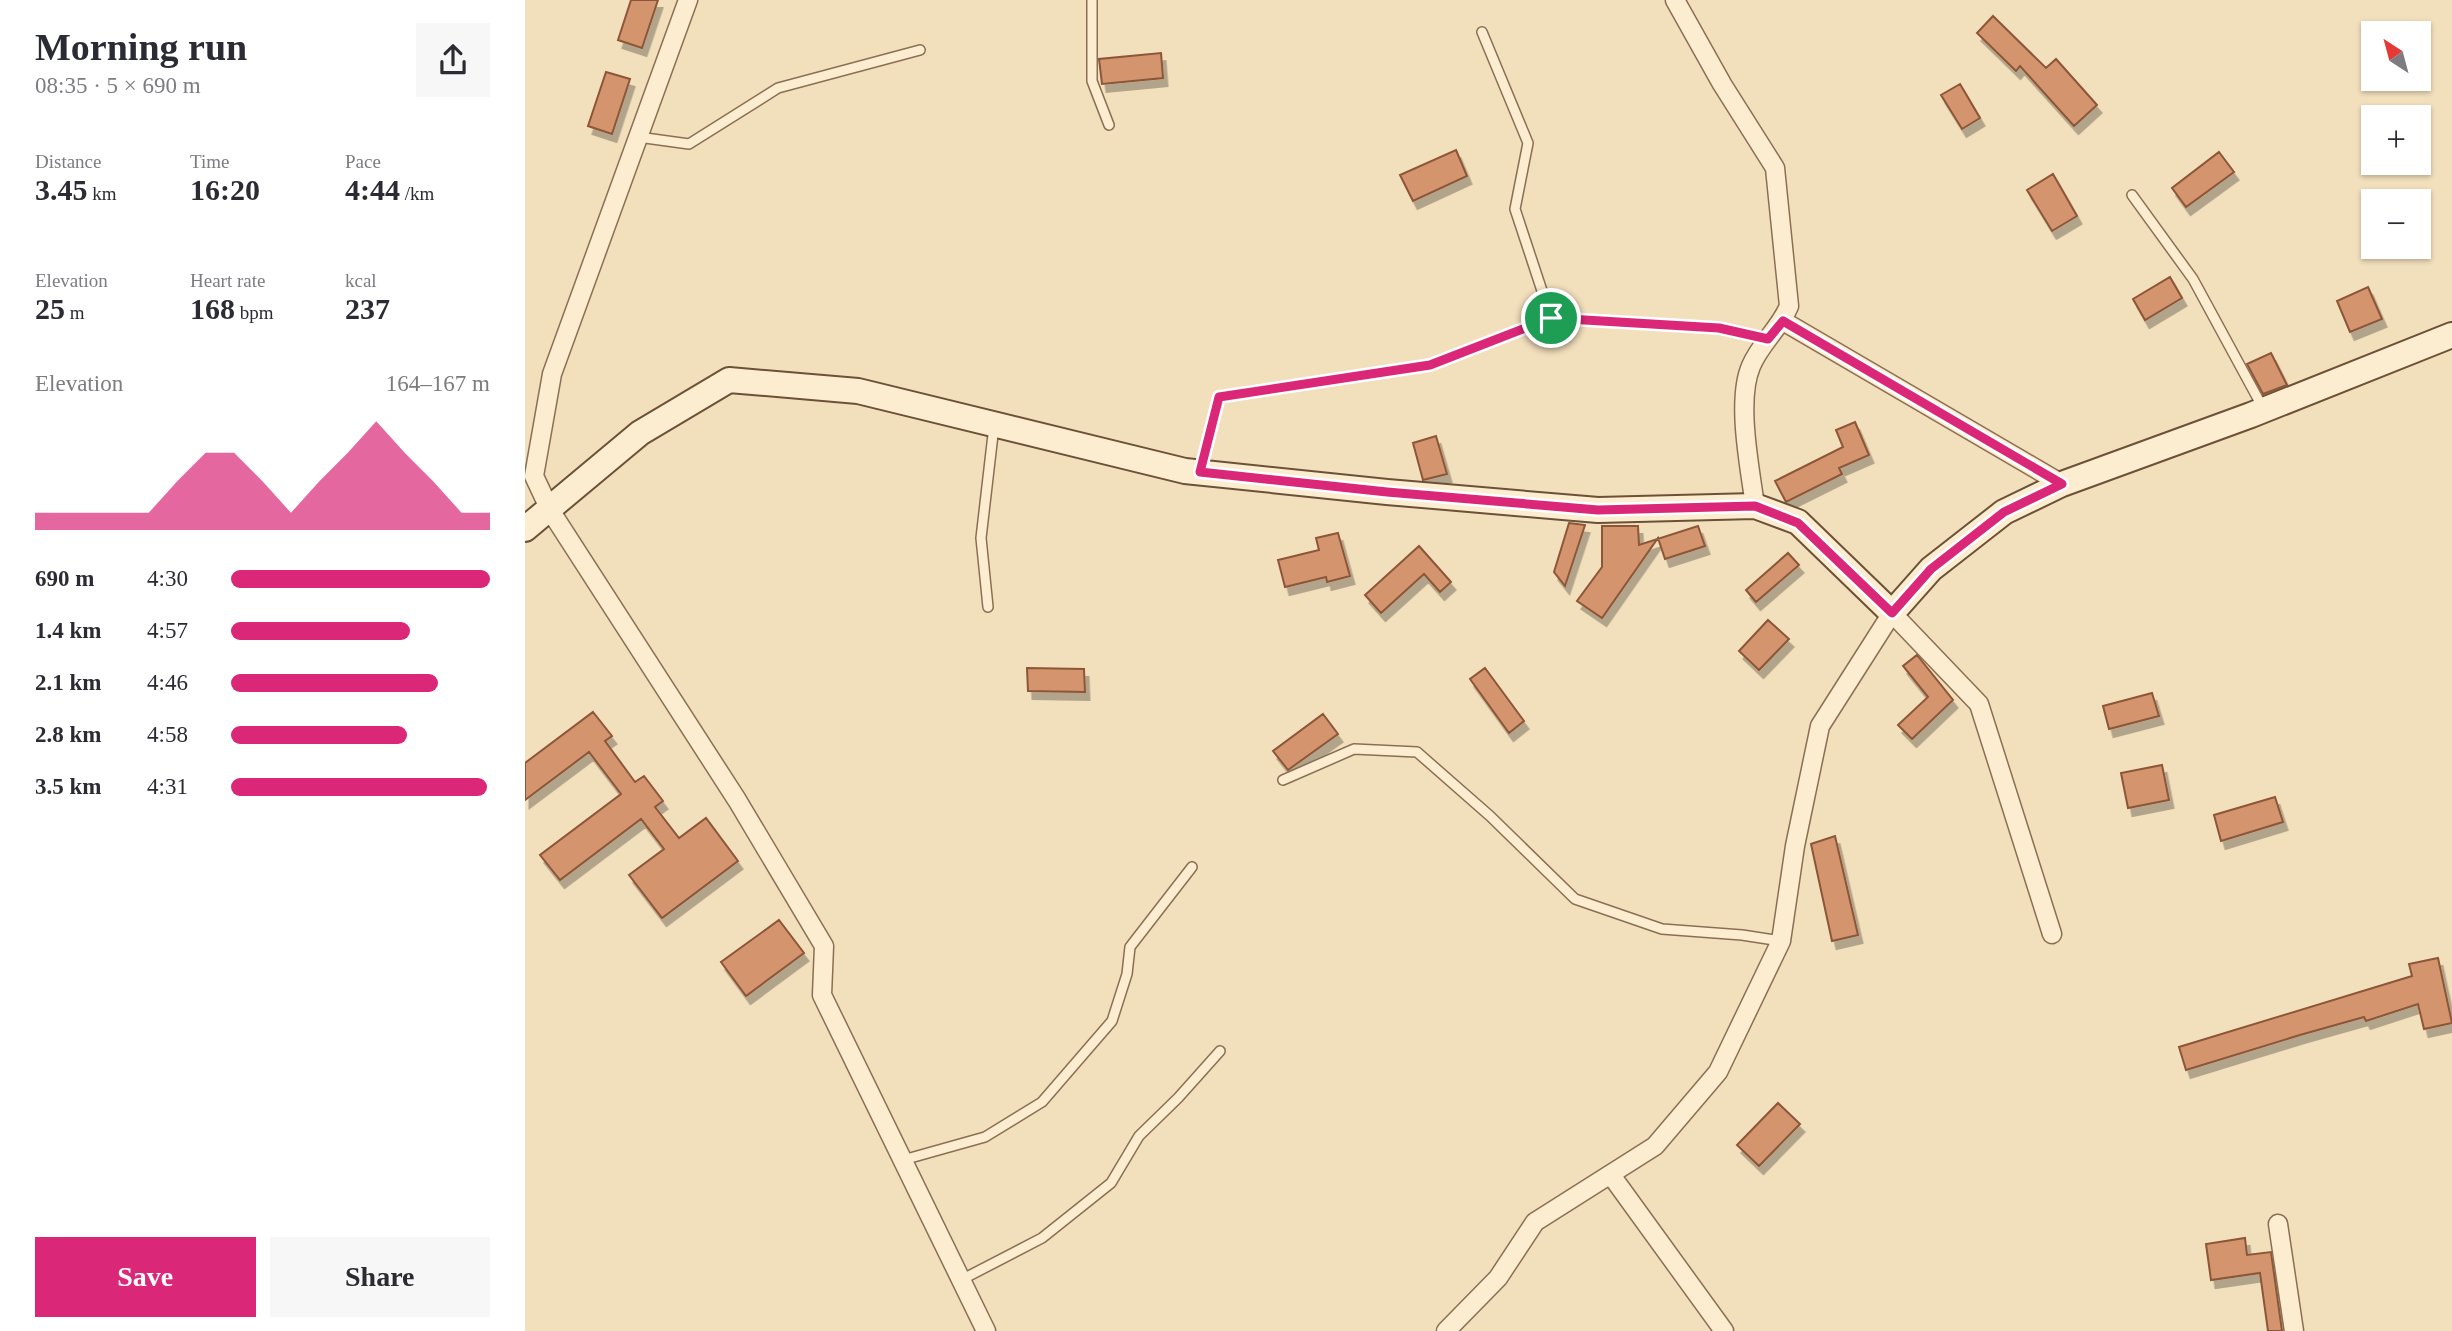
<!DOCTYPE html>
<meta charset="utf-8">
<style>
body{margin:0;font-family:"Times New Roman",serif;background:#f7f7f7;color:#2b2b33;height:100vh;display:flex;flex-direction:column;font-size:26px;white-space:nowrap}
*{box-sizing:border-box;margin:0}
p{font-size:23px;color:#7c7c81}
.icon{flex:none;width:38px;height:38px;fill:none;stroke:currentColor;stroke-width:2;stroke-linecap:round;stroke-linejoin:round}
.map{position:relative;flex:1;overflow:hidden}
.drawer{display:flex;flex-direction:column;background:#fff;width:525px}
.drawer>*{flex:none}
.needle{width:46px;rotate:324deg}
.buttons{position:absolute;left:1836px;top:21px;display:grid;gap:14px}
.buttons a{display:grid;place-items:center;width:70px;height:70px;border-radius:0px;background:#fff;box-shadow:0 2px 5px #0004;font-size:35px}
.pin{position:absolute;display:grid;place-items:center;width:60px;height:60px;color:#fff;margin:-30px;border:4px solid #fff;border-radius:50%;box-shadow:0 2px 7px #0007}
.round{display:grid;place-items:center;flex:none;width:74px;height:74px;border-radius:0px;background:#f7f7f7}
.head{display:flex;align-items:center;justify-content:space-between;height:119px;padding:0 35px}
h1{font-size:38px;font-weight:700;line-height:52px}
.stats{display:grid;grid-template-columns:repeat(3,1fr);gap:10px;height:119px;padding:7px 35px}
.stats div{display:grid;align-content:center}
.stats b{font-size:30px;font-weight:700}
.stats small{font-size:19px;font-weight:400}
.stats p{font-size:19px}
.chart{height:196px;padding:14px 35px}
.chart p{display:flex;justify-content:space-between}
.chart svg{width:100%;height:126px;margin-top:7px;fill:#db2777;opacity:.7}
.cta{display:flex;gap:14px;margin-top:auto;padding:14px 35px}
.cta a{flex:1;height:80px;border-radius:0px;background:#db2777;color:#fff;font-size:28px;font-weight:700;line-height:80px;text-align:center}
.cta a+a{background:#f7f7f7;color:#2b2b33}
ul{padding:0 35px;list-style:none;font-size:23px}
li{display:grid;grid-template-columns:112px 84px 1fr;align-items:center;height:52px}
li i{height:18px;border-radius:9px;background:#db2777}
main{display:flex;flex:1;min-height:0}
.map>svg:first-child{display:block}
.building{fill:#d4946e;stroke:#8c5638;stroke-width:2;filter:url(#shadow)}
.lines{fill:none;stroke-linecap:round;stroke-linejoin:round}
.lane-casing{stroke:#8b6f54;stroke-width:12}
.street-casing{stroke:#8b6f54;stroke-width:21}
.secondary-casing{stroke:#6c5037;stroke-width:28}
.lane{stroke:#fcedd0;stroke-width:9}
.street{stroke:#fcedd0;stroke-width:18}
.secondary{stroke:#fcedd0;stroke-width:24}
.route-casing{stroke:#fff;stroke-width:14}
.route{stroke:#db2777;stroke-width:9}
</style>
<main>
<section class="drawer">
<div class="head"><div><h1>Morning run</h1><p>08:35 · 5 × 690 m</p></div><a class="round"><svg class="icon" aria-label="share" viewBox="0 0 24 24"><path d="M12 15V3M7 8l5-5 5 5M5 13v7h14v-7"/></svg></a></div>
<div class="stats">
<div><p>Distance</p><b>3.45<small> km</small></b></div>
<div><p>Time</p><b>16:20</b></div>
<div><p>Pace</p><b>4:44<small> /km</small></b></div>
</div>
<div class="stats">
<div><p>Elevation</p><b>25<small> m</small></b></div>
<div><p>Heart rate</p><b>168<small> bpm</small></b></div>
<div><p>kcal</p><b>237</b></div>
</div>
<div class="chart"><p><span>Elevation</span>164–167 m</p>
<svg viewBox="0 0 160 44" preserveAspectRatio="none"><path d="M0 44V38L10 38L20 38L30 38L40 38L50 27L60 17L70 17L80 27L90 38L100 27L110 17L120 6L130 17L140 27L150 38L160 38V44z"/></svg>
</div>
<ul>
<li><b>690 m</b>4:30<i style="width:100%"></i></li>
<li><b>1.4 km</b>4:57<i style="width:69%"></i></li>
<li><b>2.1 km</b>4:46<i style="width:80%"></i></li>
<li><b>2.8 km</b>4:58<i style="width:68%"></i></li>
<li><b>3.5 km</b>4:31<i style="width:99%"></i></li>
</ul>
<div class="cta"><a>Save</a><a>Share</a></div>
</section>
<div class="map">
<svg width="1927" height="1331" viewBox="0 0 1927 1331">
<defs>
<filter id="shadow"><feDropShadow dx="4.5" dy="8" stdDeviation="0" flood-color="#0004"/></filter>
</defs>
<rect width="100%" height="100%" fill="#f2dfbc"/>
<path class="building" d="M106,0H133L117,48L93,40Z
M1468,16L1521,68L1531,59L1572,105L1549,126L1495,66L1491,71L1452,33Z
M636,53L638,78L577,84L574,59Z
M81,72L105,79L87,134L63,126Z
M1435,84L1455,118L1437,129L1416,95Z
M931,150L942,176L888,201L875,175Z
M1694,152L1709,172L1661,207L1647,188Z
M1528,174L1552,216L1527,231L1502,190Z
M1645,277L1657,298L1620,320L1608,299Z
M1843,287L1857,319L1825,332L1812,301Z
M1746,353L1762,385L1738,394L1722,364Z
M1330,422L1344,455L1314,468L1317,474L1261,502L1250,481L1318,447L1311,430Z
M911,436L922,474L898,480L888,443Z
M1044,523L1060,525L1040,586L1029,572Z
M1077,526H1113L1114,545L1173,526L1180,546L1140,559L1133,538L1077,618L1052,601L1077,567Z
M813,533L825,576L802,582L801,577L760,587L753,560L794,550L791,538Z
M894,546L926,582L915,592L899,574L856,613L840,595Z
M1263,553L1274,565L1231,602L1221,590Z
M1243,620L1264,639L1234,670L1214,651Z
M1392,655L1428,700L1387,739L1373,725L1403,697L1378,666Z
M502,668L559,669L560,692L503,691Z
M960,668L999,721L984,733L945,679Z
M1627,693L1634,716L1584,729L1578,706Z
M68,712L87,736L80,741L110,782L119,776L138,801L130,807L154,838L181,818L213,861L137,918L104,875L139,849L116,819L35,880L15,855L96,794L64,752L0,800V763Z
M798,714L813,734L763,770L748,751Z
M1637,765L1644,800L1603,808L1596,773Z
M1750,797L1758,822L1696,841L1689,815Z
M1310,836L1333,935L1307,941L1286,844Z
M254,920L279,953L221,996L196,962Z
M1913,958L1927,1023L1899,1029L1893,1004L1841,1021L1839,1017L1775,1035L1661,1070L1654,1047L1887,976L1884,964Z
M1253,1103L1275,1124L1234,1166L1212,1145Z
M1720,1238L1722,1255L1746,1252L1757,1331H1743L1735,1273L1686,1280L1681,1244Z"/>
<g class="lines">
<g class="lane-casing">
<path id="lane" d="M567,0V81L584,125
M957,32L1003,143L990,209L1026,318
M113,137L164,144L253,88L395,50
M1607,195L1668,279L1738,408
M675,471L694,397L905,365L1026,318L1194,328L1243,339
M463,607L456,538L469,426
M758,780L829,749L892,752L965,816L1050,899L1137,929L1217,935L1256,941
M378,1160L460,1137L517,1102L587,1021L602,974L605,947L667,867
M436,1280L517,1238L586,1183L614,1136L653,1098L695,1051"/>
</g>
<g class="street-casing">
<path id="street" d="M163,0L27,374L9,476L25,510L212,800L299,946L297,995L461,1331
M1150,0L1197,84L1250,168L1264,306C1255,328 1235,344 1226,366C1211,401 1225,468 1230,506
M1258,321L1537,484
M1086,1175L1199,1331
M1753,1224L1769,1331
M921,1331L973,1278L1010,1222L1130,1146L1193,1072L1256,941L1270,846L1295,726L1367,613L1454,704L1527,934"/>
</g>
<g class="secondary-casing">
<path id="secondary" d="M0,529L115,433L204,380L333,391L660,471L862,492L1073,510L1230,506L1273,522L1367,613L1406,569L1479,512L1537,484L1726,415L1927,335"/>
</g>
<use href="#lane" class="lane"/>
<use href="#street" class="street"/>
<use href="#secondary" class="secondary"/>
</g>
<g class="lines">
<g class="route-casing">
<path id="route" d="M1026,318L1194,328L1243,339L1258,321L1537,484L1479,512L1406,569L1367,613L1273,523L1230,506L1073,510L862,492L675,472L694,397L905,365Z"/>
</g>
<use href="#route" class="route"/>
</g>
</svg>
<div class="buttons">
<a><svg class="needle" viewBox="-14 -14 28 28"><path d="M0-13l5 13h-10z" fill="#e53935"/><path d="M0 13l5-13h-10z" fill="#7c7c81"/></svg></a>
<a>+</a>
<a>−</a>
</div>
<div class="pin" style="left:1026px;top:318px;background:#1e9e55"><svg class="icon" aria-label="arrive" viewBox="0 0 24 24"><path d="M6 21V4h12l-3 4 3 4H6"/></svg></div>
</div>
</main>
